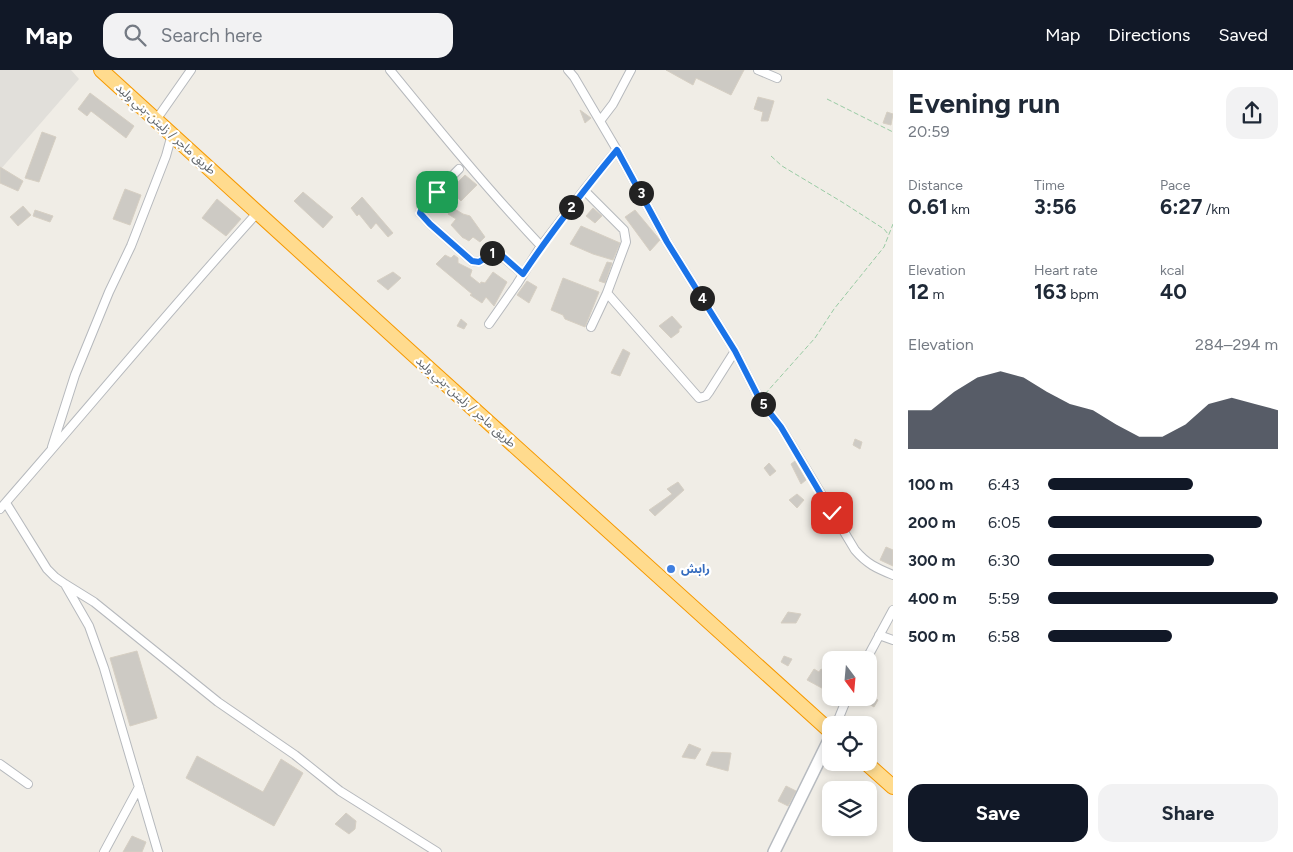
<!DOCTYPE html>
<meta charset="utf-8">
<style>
body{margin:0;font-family:Figtree,"Noto Sans Arabic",sans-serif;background:#f2f2f3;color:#1f2937;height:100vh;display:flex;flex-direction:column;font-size:19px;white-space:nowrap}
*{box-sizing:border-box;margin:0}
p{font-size:16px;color:#747a83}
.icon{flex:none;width:28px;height:28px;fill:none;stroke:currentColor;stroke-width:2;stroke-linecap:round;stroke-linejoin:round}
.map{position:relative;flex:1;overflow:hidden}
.sheet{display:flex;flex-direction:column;background:#fff;width:400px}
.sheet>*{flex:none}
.needle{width:32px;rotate:164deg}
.tools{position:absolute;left:822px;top:581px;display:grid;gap:10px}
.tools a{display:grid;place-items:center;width:55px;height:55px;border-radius:10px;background:#fff;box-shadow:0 2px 8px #0003;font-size:25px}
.pin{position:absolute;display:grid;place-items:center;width:42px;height:42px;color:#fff;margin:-21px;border-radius:10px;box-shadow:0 2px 8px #0006}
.km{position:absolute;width:25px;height:25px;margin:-12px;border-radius:50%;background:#222;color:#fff;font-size:14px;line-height:25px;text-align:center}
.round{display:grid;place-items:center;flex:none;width:52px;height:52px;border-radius:15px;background:#f2f2f3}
.summary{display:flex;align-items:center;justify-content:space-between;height:85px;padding:0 15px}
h1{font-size:28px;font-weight:700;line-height:38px}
.stats{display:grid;grid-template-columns:repeat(3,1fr);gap:8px;height:85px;padding:5px 15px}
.stats div{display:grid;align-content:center}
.stats b{font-size:21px;font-weight:700}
.stats small{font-size:14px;font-weight:400}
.stats p{font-size:14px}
.chart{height:140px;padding:10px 15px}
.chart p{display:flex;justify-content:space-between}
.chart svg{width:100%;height:90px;margin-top:5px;fill:#111827;opacity:.7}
.cta{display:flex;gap:10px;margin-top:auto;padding:10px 15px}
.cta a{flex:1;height:58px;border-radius:15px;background:#111827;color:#fff;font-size:20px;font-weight:700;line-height:58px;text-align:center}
.cta a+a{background:#f2f2f3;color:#1f2937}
ul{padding:0 15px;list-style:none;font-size:16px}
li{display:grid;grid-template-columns:80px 60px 1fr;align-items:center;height:38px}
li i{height:12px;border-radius:6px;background:#111827}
header{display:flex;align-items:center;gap:30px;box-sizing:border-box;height:70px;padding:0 25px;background:#111827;color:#fff}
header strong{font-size:24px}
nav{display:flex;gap:28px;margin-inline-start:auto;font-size:18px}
.search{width:350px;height:45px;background:#f2f2f3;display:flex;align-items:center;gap:12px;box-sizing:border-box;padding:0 18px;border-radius:15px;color:#747a83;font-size:19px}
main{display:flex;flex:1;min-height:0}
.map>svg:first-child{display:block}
.industrial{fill:#e1dfda}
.building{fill:#cdcac4;stroke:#d6cfc3}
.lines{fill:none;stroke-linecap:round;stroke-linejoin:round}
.street-casing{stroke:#b6b9bd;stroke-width:10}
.secondary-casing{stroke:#b7bbc0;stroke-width:14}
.highway-casing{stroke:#f69900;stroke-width:16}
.path{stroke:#99cba4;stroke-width:1;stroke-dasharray:5 2.5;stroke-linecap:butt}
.street{stroke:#fff;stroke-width:8}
.secondary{stroke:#fff;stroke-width:11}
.highway{stroke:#ffdb8e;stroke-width:14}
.route-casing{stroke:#fff;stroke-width:10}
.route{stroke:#1a73e8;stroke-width:6}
.shop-dot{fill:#3f7fe0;stroke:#fff;stroke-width:2}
.labels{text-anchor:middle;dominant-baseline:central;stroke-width:4.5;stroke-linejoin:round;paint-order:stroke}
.street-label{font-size:12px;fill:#5d6267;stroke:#fff}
.shop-label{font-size:12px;font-weight:bold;fill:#366cbe;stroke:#fff;text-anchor:start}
</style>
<header>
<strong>Map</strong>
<div class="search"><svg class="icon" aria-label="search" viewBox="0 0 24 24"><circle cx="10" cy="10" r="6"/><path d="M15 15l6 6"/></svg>Search here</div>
<nav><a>Map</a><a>Directions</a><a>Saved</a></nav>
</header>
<main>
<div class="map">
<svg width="893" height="782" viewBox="0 0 893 782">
<rect width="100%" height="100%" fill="#f0ede6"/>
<path class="industrial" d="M0,0H71L79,9L0,100Z"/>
<path class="building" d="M666,0H744L731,25L696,8L693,15Z
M90,23L134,56L126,68L91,41L87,46L78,39Z
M758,27L774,31L768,51H761L763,42L754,39Z
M580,40L591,48L585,53Z
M887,42L893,44L891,55L883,53Z
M42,62L56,67L39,112L25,108Z
M0,97L23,111L18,121L0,113Z
M465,105L477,115L461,131L450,120Z
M125,119L141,125L130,155L113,149Z
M303,122L333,147L323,158L294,131Z
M362,127L393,163L388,167L376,153L371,159L359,144L357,146L351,138Z
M217,129L241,149L226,166L202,148Z
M23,136L31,145L18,156L10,147Z
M453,138L463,144L470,146L485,167L480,172L473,167L469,171L464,168H463L451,155L456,149L448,144Z
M593,138L602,146L595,153L586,146Z
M35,140L53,146L50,152L33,146Z
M635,140L660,170L650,181L625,147Z
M581,156L620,173L613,190L593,184L570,174Z
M445,185L451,188L454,185L458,188V193L472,200L470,206L480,214L481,212L485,213L493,202L507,212L494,236L486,227L482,233L470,225L472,224L436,194Z
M607,192L612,193L605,213L599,211Z
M393,202L401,208L388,220L377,211Z
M563,208L599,222L585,257L565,249L563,245L551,240Z
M527,211L537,217L529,233L517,225Z
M672,246L682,257L679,259V262L671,268L659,256Z
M461,249L467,254L464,259L457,256Z
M623,279L630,283L620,306L611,303Z
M855,369L862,372L860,379L853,375Z
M795,391L806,410L801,414L791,394Z
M769,393L776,401L770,406L764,398Z
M678,412L684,420L655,446L649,440L672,424L667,419Z
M797,424L804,430L797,438L789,430Z
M886,477L893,480V496L880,490Z
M788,542L801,544L796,553H781Z
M137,581L157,648L130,656L110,588Z
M784,586L792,589L788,596L781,592Z
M814,599L819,602L821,599L831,605V623L807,610Z
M869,625L878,630L874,637L859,628H869Z
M689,674L701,679L695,689L682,687Z
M712,682L731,683L728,701L706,695Z
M197,686L263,722L281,689L303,703L274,756L186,708Z
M786,716L796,721L788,736L778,731Z
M346,743L356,751L355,759L349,764L335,754Z
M132,766L146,772L142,782H123Z"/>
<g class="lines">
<g class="street-casing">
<path id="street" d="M390,0C439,60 488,120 541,176L584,120L617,80
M568,0L574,7L617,80L667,172L735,281L760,330L781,357L855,480C867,494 876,498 893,505
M758,0L777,8
M156,50L191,0
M600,51L613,34L631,0
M459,99L423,135L420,143L430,154L472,191L479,192L493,183H498L523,204
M584,120L624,160L626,172L607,223L591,257
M607,223L699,328L706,326L709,322L735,281
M489,254L517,214L541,176
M52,377L75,305L109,222L131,176L166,86L172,64
M6,433L47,499L55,507L65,514L94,532L218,632L295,685L340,721L437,782
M0,439C86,341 170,239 258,142
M66,516L89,556L104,598L158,782
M879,565L893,570
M866,590L893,540
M836,655L847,628
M0,694L28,714
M104,782L139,717"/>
</g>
<g class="secondary-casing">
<path id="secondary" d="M774,782L831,666"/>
</g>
<g class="highway-casing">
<path id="highway" d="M101,0L415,286L831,662
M865,692L893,717"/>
</g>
<path class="path" d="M827,29L893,62
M771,86L782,96L842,132L884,159L888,164
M765,324L815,268L834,239L884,177L893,154"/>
<use href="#street" class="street"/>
<use href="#secondary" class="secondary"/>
<use href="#highway" class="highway"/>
</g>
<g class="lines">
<g class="route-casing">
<path id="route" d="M437,122L423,135L420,143L430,154L472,191L479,192L493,183L498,182L523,204C552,161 584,120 617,80L667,172L735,281L760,330L781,357L832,443"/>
</g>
<use href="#route" class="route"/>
</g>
<circle class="shop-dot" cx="671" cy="499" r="5"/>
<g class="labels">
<g class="street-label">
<text transform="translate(166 59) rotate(42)">طريق ماجر / زليتن-بني وليد</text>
<text transform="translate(466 332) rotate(42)">طريق ماجر / زليتن-بني وليد</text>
</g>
<g class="shop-label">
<text x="681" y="499">رابش</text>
</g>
</g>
</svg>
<div class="tools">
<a><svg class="needle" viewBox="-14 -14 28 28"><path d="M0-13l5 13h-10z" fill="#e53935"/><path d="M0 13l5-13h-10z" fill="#747a83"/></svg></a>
<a><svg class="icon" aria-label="locate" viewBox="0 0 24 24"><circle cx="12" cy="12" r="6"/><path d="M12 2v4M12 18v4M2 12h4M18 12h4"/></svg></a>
<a><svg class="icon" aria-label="layers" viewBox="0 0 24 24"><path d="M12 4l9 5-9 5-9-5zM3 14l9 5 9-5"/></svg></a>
</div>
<div class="pin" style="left:437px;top:122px;background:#1e9e55"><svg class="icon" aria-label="arrive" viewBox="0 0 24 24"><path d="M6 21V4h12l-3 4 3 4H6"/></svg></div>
<div class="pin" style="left:832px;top:443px;background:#d93025"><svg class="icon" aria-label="check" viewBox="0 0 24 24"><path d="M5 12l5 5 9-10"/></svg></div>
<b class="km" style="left:492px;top:183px">1</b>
<b class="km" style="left:571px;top:137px">2</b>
<b class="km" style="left:641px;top:123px">3</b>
<b class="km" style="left:702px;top:228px">4</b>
<b class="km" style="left:763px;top:334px">5</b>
</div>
<section class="sheet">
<div class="summary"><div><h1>Evening run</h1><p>20:59</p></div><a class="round"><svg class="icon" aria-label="share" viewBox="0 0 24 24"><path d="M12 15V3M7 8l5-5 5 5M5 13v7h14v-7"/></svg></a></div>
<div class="stats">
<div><p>Distance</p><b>0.61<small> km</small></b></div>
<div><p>Time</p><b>3:56</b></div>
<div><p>Pace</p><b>6:27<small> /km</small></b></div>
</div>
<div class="stats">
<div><p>Elevation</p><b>12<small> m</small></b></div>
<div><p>Heart rate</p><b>163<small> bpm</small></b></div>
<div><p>kcal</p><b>40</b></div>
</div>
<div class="chart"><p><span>Elevation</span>284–294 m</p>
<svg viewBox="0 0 160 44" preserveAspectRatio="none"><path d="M0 44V25L10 25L20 16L30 9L40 6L50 9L60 16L70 22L80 25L90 32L100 38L110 38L120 32L130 22L140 19L150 22L160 25V44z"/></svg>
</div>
<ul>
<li><b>100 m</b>6:43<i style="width:63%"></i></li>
<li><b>200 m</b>6:05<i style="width:93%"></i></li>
<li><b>300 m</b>6:30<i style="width:72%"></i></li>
<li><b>400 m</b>5:59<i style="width:100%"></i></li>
<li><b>500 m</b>6:58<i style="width:54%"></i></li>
</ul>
<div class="cta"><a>Save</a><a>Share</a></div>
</section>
</main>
